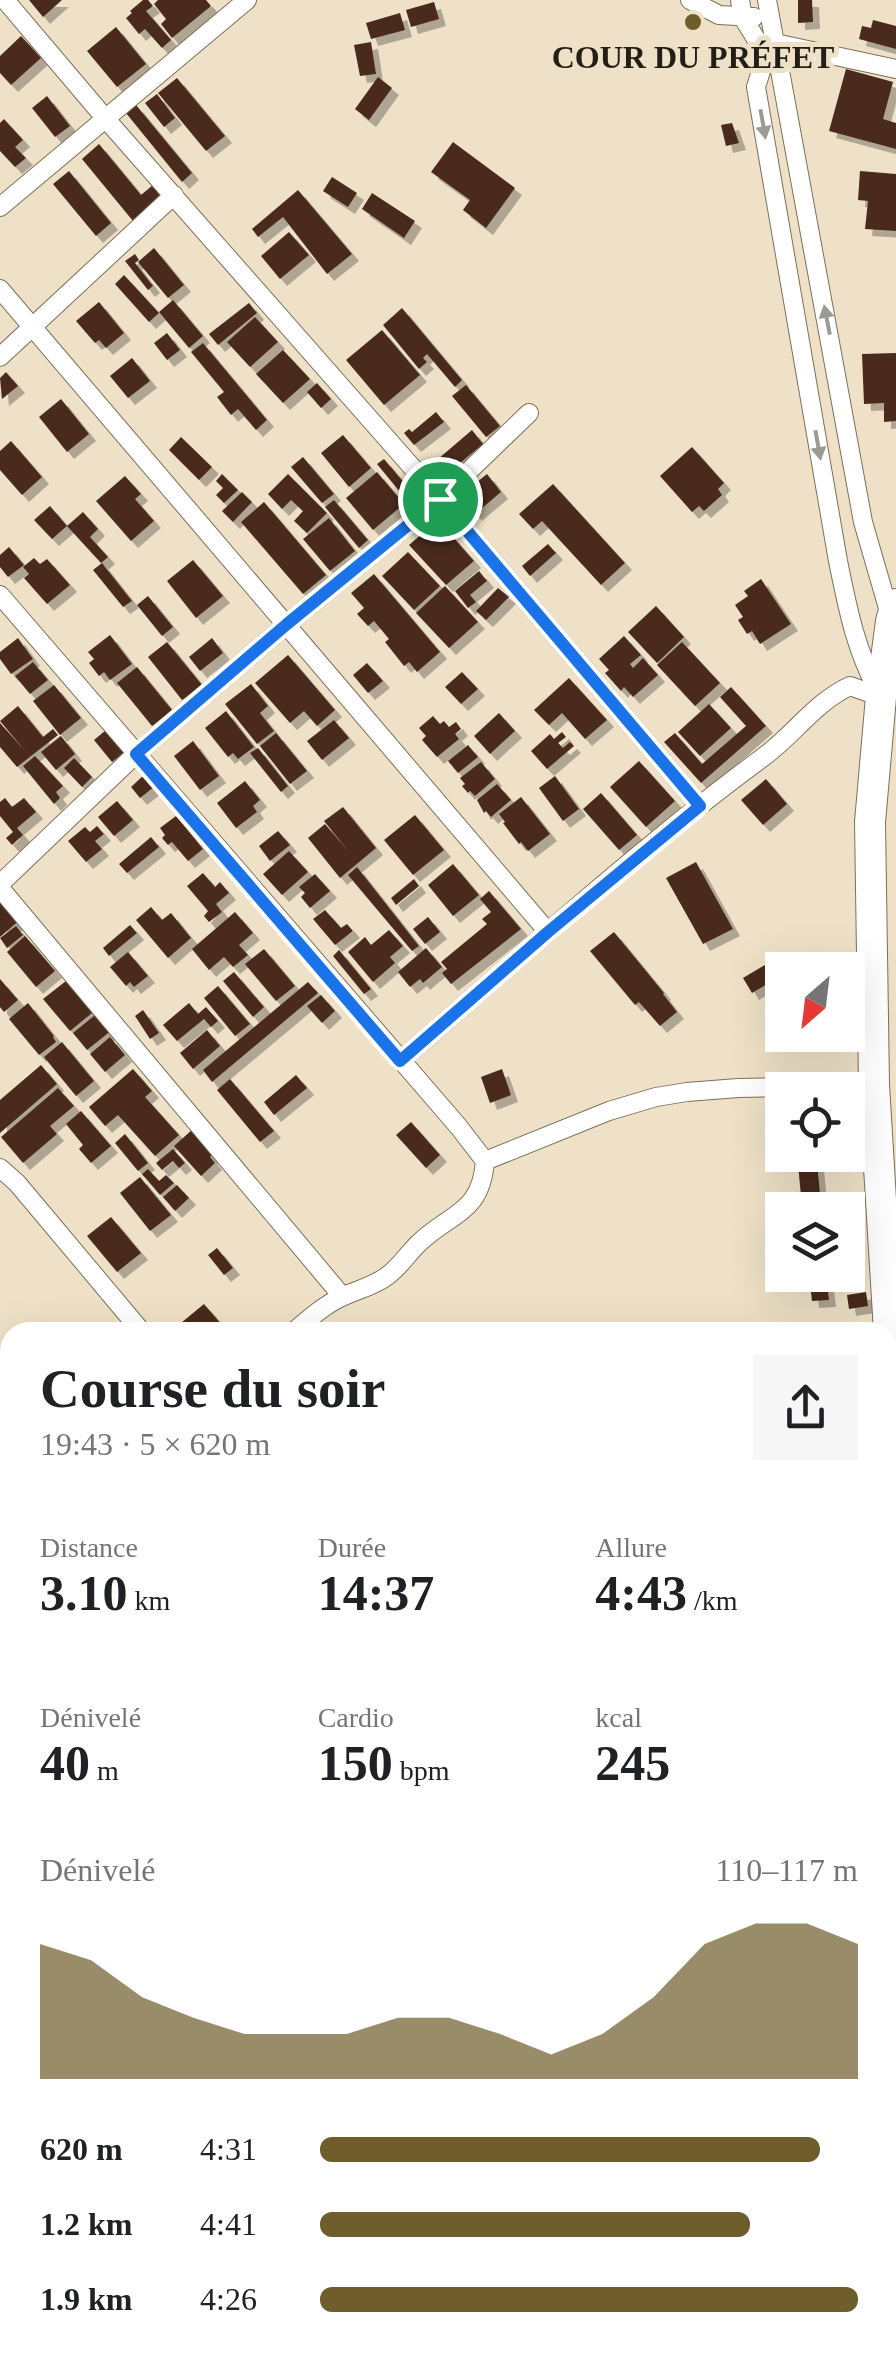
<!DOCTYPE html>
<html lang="fr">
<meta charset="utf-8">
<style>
body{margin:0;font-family:Georgia,serif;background:#f6f6f6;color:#202124;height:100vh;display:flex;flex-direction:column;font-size:38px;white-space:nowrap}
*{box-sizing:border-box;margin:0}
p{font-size:32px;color:#757577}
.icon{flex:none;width:55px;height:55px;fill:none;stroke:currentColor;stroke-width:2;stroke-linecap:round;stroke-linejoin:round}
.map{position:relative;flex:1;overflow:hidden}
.drawer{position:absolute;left:0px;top:1322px;width:898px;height:1038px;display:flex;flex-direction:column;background:#fff;border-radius:30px 30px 0 0;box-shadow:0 10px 40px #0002}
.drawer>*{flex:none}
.needle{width:65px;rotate:208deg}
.tools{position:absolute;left:765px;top:952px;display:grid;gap:20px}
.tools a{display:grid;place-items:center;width:100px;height:100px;border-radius:0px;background:#fff;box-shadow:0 10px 40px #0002;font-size:50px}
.pin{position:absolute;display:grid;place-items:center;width:85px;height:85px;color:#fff;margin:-42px;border:5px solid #fff;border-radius:50%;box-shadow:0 2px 10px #0007}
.round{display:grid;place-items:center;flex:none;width:105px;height:105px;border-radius:0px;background:#f6f6f6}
.summary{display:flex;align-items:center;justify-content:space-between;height:170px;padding:0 40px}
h1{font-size:55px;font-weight:700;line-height:75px}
.stats{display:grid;grid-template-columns:repeat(3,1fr);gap:15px;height:170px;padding:10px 40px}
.stats div{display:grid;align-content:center}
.stats b{font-size:50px;font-weight:700}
.stats small{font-size:28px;font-weight:400}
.stats p{font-size:28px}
.chart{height:280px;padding:20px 40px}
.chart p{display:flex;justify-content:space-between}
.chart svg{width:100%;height:180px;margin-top:10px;fill:#6f5d2b;opacity:.7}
ul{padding:0 40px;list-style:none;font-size:32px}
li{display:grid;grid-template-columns:160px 120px 1fr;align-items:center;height:75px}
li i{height:25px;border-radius:12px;background:#6f5d2b}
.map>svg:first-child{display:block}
.building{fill:#482b1e;filter:url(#shadow)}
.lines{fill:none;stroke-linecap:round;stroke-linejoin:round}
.street-casing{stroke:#7b7059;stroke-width:20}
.highway-casing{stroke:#7b7059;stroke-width:32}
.street{stroke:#fff;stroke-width:18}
.highway{stroke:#fff;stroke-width:30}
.oneway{fill:#9c9a96}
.route-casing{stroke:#fff;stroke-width:20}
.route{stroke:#1a73e8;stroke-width:12}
.poi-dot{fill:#6f5d2b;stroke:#eee1c7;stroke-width:4}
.labels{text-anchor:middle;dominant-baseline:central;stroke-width:10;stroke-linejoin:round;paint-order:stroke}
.poi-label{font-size:32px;font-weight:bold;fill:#241f16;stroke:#eee1c7}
</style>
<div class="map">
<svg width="896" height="2358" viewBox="0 0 896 2358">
<defs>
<filter id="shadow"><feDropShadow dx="7" dy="7" stdDeviation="0" flood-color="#0004"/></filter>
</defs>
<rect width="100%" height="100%" fill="#eee1c7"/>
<path class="building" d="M29,0H62L43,17Z
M143,0H148L153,6L146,11L171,40L162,48L145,29L139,34L126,18L132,13L130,11Z
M158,0H206L211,6L172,38L161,24L166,19L154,4Z
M798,0H812L813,22L798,23Z
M434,2L439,19L411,27L406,10Z
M400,13L405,30L371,39L366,23Z
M873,20L896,26V49L859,39L862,26L871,28Z
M116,27L146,64L117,87L87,51Z
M21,36L41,58L11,85L0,73V56Z
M371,42L376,74L360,76L354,45Z
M846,69L893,82L883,119L896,123V149L829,131Z
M378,77L392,88L369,120L355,109Z
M177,78L225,136L206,151L158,93Z
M157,94L175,118L164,127L145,103Z
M47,96L70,126L55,137L32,108Z
M136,105L192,173L182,182L126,113Z
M4,119L23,140L15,147L26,158L15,167L0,151V123Z
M732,123L739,143L726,146L721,125Z
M453,142L515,188L486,228L463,210L470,200L431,172Z
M99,144L141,195L153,185L162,197L133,221L82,159Z
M69,171L111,223L96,236L53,184Z
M860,171L896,174V231L865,229L868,201L858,200Z
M332,177L357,193L348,207L323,191Z
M298,190L352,254L327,274L283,217L258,237L252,229Z
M372,193L415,221L404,238L362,209Z
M289,232L309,255L280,279L261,256Z
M154,248L184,285L168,298L138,262Z
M135,254L139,260L135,263L153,286L148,290L125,261Z
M124,275L159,313L149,322L115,284Z
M173,300L203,336L189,348L159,312Z
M99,302L124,333L106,348L99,340L95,343L76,321Z
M249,303L257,313L218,345L209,334Z
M402,308L462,380L455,387L427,354L423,358L427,362L419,369L383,325Z
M255,317L278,342L250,367L227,342Z
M382,330L420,375L384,405L346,360Z
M167,333L180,350L167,360L154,343Z
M203,343L267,420L256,430L238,409L231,415L217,397L224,392L191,352Z
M283,350L310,379L283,403L256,374Z
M896,353V421L884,422V403L864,404L862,354Z
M132,358L150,381L128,398L110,376Z
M6,372L18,386L2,399L0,378Z
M317,383L331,399L321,408L307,392Z
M466,385L500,426L486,437L452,396Z
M61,399L89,434L67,452L39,417Z
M436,412L444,422L414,445L404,433L409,429L412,432Z
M472,430L483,444L442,478L431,465Z
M343,435L371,468L349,487L321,453Z
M181,437L212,467L199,480L169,450Z
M11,441L42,477L22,495L0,470V451Z
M692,447L724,483L718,489L722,495L704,511L699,506L692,512L660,476Z
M303,457L334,494L322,503L291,467Z
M384,459L416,497L409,503L377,464Z
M377,472L404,504L373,530L346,498Z
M222,474L238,490L224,503L216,495L223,488L216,481Z
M288,474L327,513L307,533L294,521L303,511L291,500L282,509L268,494Z
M487,474L501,492L475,514L460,496Z
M125,476L141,494L135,499L154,521L131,541L96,501Z
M553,484L625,563L601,585L542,521L533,529L519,514Z
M242,492L252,502L233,522L222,511Z
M334,500L368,540L359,548L325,507Z
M264,502L326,575L303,594L241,522Z
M50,506L67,526L52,539L34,520Z
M83,512L98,529L90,537L108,557L101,563L67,526Z
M329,518L355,551L330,571L303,539Z
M438,520L474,561L446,585L409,545Z
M548,544L556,553L530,576L522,566Z
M9,547L24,565L8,577L0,567V555Z
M408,552L440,586L414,610L382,576Z
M34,558L40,564L47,559L70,585L47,604L24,578L29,574L23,567Z
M193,560L223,596L196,618L167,581Z
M102,563L132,601L123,607L93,570Z
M479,571L487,581L470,595L476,602L468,608L455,591Z
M374,574L440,652L417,672L409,662L404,666L385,642L389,639L374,621L368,626L357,614L364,608L351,593Z
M761,579L791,624L760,644L752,631L747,634L738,620L743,617L735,605L748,596L744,591Z
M445,586L478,622L449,648L416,613Z
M498,588L509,597L486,620L476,611Z
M148,596L173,627L162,636L137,605Z
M656,606L684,637L657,663L628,632Z
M110,635L132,664L110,680L104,672L99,676L89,663L94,659L88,652Z
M624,636L641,655L630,664L633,668L643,658L658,675L633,697L624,687L621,691L605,673L609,670L599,659Z
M18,638L33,659L11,674L0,659V652Z
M212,638L223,653L200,671L189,657Z
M167,642L202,685L182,700L148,657Z
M682,642L720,683L695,706L657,665Z
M288,655L335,710L317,726L304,711L290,723L255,683Z
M33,662L48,680L30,694L15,676Z
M367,663L383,681L368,693L353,675Z
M137,667L172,710L152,726L117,683Z
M462,672L478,689L461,704L445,687Z
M569,678L607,720L585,739L562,713L549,725L534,710Z
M251,684L268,706L260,713L274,731L257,744L225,704Z
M54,685L81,718L60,735L33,701Z
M731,687L766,726L701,783L664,742L675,733L702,764L746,726L720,697Z
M709,704L731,728L700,756L678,732Z
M18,706L43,737L53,729L58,735L17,767L0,747V723L26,752L0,721Z
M226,711L254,747L238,759L233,753L228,757L205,728Z
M499,713L515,731L490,754L474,736Z
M433,716L440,724L444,721L449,727L456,722L461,729L455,734L459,739L437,757L422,740L426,736L419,728Z
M334,720L349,738L322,760L307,741Z
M106,730L124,752L112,762L94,740Z
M562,732L566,737L558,743L563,748L570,742L574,746L547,769L531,751L550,734L554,739Z
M276,733L307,771L290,784L260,746Z
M61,736L75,754L56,770L41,752Z
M193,741L219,776L200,790L174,756Z
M468,745L478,757L458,773L448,761Z
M258,748L288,786L281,792L250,753Z
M35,756L63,786L56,792L60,798L54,804L23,766Z
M74,758L92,777L82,787L64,768Z
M639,761L675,801L646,827L610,787Z
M481,762L495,779L475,796L470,791L468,793L462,786L465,784L460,778Z
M144,775L154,787L140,798L131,787Z
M555,776L579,809L563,821L539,788Z
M766,779L787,804L763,825L741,800Z
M245,781L260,800L253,806L257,812L236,828L217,803Z
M497,784L511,800L491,817L486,811L484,813L477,800Z
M601,793L637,835L619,850L583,809Z
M521,797L550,834L528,851L521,842L519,844L503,823L505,822L499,814Z
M5,798L12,807L24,798L36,812L17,828L23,835L12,845L6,838L13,832L0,816V802Z
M117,801L133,820L114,836L98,817Z
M343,807L376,848L340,878L308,838L325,824L349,852L324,821Z
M415,815L444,850L413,875L384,840Z
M176,816L203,849L188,861L172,842L168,845L162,838L165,835L160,828Z
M97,826L104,834L95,841L102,849L86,862L68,841L85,827L90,832Z
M278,831L290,845L270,861L259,846Z
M151,837L159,847L127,873L119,864Z
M289,851L308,872L282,895L263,874Z
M696,862L733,929L703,944L666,878Z
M453,864L479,895L453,916L428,885Z
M357,867L419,946L412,951L348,875Z
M203,873L215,887L220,882L229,893L216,904L222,912L209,922L204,916L208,911L187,886Z
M315,874L330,891L310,908L301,897L305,893L299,887Z
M414,879L419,886L396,905L391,898Z
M489,891L521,929L451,984L442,973L447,969L441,962L487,924L482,919L491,912L480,899Z
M0,894L21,919L0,937Z
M151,907L162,920L171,913L191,938L168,958L136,920Z
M325,910L341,928L347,924L353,931L335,945L313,919Z
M235,912L253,933L239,945L248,955L233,967L224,957L209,970L192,949Z
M428,917L440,932L425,944L413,929Z
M130,925L137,933L109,956L103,948Z
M16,926L23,935L7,948L0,938Z
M389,930L403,946L390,957L395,963L373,982L348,952L365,937L371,945Z
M614,932L664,993L663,994L677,1012L660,1026L639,1002L635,1005L590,951Z
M25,936L55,971L36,987L7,952Z
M426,948L442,967L423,983L420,979L410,987L398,972Z
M264,949L295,986L276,1001L245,964Z
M339,950L371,989L364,994L333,956Z
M128,952L148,976L134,987L130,982L126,986L110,967Z
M765,965L774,980L752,993L743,978Z
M234,972L264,1007L253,1017L223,981Z
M0,979L18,1000L4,1012L0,1007Z
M66,981L92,1013L70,1031L43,999Z
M308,982L318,993L212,1082L203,1070Z
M218,986L250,1024L235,1036L204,998Z
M321,995L335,1011L322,1023L307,1006Z
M28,1003L54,1036L53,1037L56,1042L39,1055L9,1019Z
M189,1003L198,1014L206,1007L218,1021L211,1027L204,1019L177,1041L163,1025Z
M143,1010L159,1033L150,1039L135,1016Z
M95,1015L101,1022L104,1020L112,1030L87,1050L73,1033Z
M207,1030L220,1046L193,1069L180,1053Z
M110,1037L125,1055L105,1072L90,1054Z
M62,1042L94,1081L76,1096L44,1057Z
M41,1065L57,1084L0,1133V1100Z
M133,1069L152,1091L145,1097L179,1135L155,1156L118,1115L105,1126L89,1107Z
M502,1069L511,1095L490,1103L481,1077Z
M296,1075L307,1088L274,1115L264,1102Z
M230,1079L274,1131L260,1142L217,1090Z
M58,1088L74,1106L50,1126L57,1134L23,1163L1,1137Z
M81,1111L111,1146L91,1163L79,1149L83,1145L66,1124Z
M411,1122L440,1155L426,1168L396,1135Z
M193,1129L214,1153L210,1157L215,1163L201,1176L174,1146Z
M125,1134L148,1163L138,1171L115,1143Z
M173,1149L185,1163L179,1168L173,1161L162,1170L156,1163Z
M817,1163L820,1194L801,1196L798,1164Z
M148,1169L159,1181L166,1175L174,1183L160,1195L142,1174Z
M140,1177L171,1215L150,1231L120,1193Z
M177,1185L189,1198L175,1211L163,1197Z
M111,1217L141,1253L117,1272L87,1236Z
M217,1248L233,1268L224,1275L208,1255Z
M827,1283L829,1300L812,1301L810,1284Z
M866,1292L868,1306L849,1309L847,1295Z
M204,1304L228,1332H189L181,1323Z
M4,1374L10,1380V1399L4,1404L0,1400V1378Z
M10,1616V1649L0,1658V1625Z
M888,2095L896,2096V2140H889L892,2120L888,2119V2107H891V2103L888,2102Z
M0,2181L10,2194V2215L0,2223Z"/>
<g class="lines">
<g class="street-casing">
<path id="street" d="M5,0L105,118L440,499L700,806
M690,0L719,15L754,17
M740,0L743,18L766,55L756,87L838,561C848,610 855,648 879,693
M767,0L863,522L890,615
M775,43L896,69
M0,207L247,0
M0,289L548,932
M0,357L174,195
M0,595L458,1126L485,1161C481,1213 452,1212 420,1242C408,1253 400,1267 387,1276C374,1286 359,1289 344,1296C325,1304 309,1319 293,1332
M0,884L136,754L287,624L440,499L529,413
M0,888L342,1296
M400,1061C519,958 636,851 762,758C793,736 815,702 850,686L881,697
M485,1161L609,1111L656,1097L687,1092L738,1088L874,1085
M0,1168L17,1183L142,1332
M0,1465L10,1476
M0,1587L10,1580
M0,1686L10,1697
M888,2075L896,2077
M0,2336L10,2347
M294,2358L309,2350
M529,2358L530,2350"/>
</g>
<g class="highway-casing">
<path id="highway" d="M896,604L891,621L881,697L870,822L874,1085L896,1447
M888,1800L894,1617L896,1460
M820,2358L822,2350"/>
</g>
<use href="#street" class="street"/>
<use href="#highway" class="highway"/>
</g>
<defs><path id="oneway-solid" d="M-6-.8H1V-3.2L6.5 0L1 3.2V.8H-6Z" transform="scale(2.5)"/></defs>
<g class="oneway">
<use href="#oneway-solid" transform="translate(763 124) rotate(80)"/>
<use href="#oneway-solid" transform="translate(827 320) rotate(-101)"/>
<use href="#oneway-solid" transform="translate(818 445) rotate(80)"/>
</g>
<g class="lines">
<g class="route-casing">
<path id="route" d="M440,499L700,806L548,932L400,1061L136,754L287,624Z"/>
</g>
<use href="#route" class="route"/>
</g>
<circle class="poi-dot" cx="693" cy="22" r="10"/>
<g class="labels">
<g class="poi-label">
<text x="693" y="57">COUR DU PRÉFET</text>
</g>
</g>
</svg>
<div class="tools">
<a><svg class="needle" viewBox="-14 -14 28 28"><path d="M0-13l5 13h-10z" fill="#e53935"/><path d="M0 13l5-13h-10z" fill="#757577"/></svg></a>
<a><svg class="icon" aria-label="locate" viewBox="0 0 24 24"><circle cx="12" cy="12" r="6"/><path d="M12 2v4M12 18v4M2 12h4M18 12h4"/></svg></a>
<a><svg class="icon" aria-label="layers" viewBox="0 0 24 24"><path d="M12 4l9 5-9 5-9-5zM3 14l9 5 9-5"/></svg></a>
</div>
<div class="pin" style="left:440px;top:499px;background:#1e9e55"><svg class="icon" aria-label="arrive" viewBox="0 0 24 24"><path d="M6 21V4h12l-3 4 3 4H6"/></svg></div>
<section class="drawer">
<div class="summary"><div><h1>Course du soir</h1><p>19:43 · 5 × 620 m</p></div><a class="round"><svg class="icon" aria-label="share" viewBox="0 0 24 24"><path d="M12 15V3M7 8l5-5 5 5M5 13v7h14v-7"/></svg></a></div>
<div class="stats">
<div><p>Distance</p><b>3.10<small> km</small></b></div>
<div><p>Durée</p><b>14:37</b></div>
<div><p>Allure</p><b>4:43<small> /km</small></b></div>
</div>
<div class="stats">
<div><p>Dénivelé</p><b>40<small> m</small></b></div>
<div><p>Cardio</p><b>150<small> bpm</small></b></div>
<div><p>kcal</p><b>245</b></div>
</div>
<div class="chart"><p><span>Dénivelé</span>110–117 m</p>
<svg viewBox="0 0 160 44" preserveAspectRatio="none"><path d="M0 44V11L10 15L20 24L30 29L40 33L50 33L60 33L70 29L80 29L90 33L100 38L110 33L120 24L130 11L140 6L150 6L160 11V44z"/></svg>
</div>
<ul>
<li><b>620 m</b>4:31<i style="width:93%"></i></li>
<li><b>1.2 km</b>4:41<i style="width:80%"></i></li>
<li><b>1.9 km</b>4:26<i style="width:100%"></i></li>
</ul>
</section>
</div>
